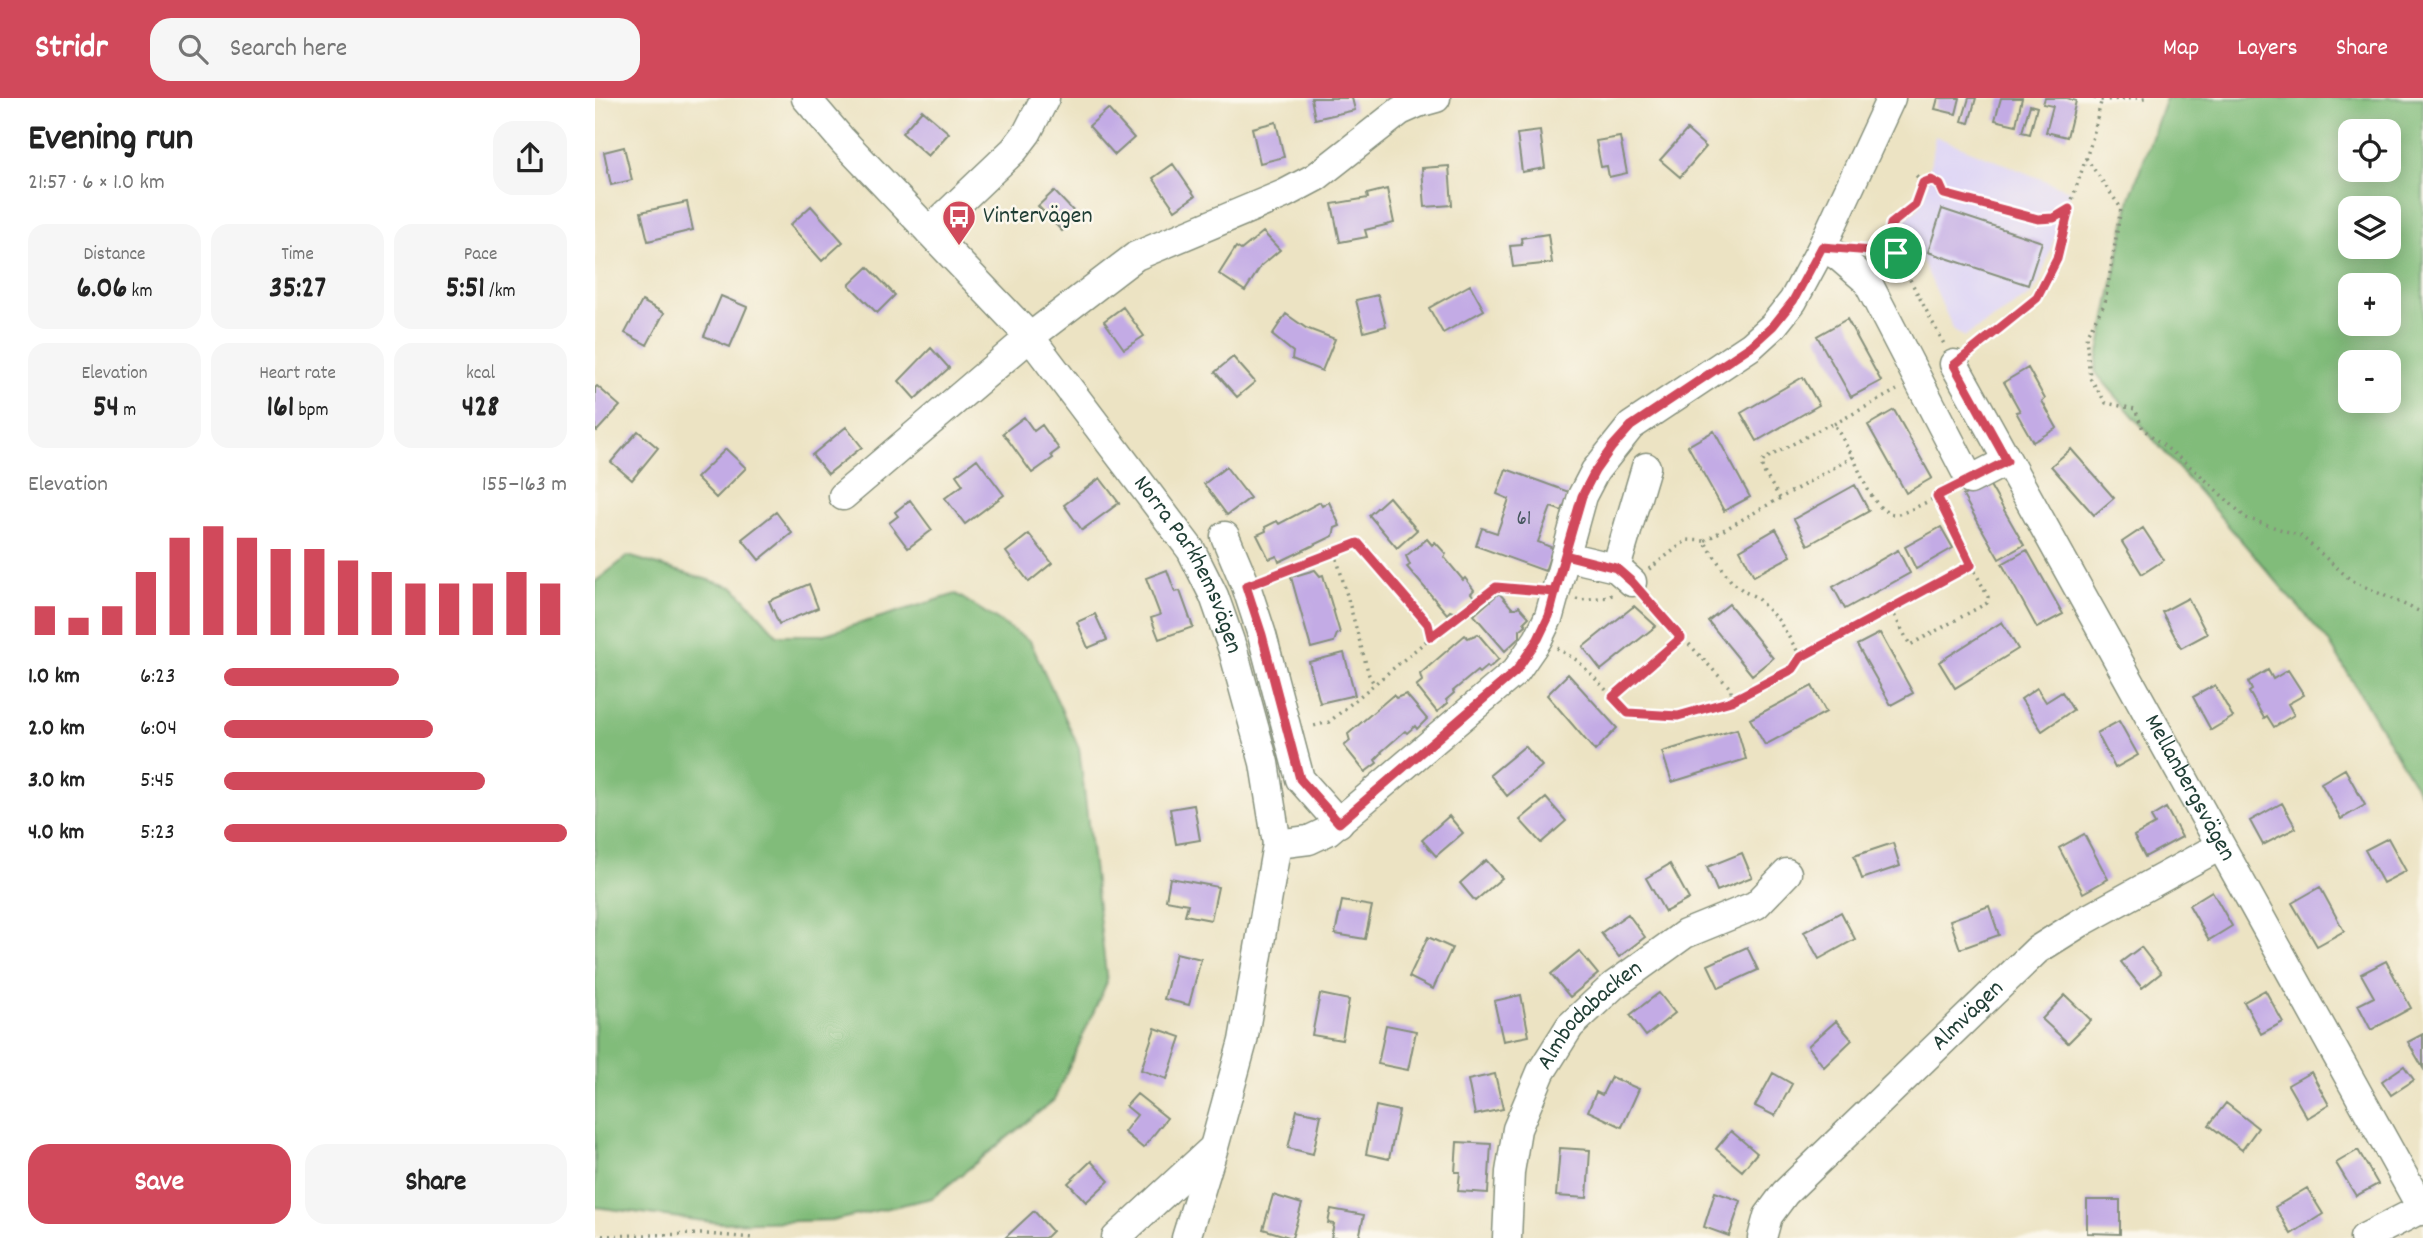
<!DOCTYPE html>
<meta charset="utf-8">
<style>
body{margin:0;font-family:Dekko,sans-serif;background:#f6f6f6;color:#222;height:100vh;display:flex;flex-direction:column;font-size:26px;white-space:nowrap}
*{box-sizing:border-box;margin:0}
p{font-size:23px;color:#767676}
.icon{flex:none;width:38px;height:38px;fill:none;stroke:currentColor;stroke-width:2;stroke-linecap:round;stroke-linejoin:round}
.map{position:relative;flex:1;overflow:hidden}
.drawer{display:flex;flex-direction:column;background:#fff;width:595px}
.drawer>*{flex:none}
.buttons{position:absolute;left:1743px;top:21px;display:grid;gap:14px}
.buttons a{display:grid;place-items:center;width:63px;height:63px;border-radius:14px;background:#fff;box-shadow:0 4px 18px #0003;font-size:35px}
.pin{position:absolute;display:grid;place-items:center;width:60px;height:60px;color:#fff;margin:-30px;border:4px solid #fff;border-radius:50%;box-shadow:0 2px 7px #0007}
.round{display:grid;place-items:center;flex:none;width:74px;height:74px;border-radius:21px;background:#f6f6f6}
.headline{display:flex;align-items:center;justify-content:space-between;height:119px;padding:0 28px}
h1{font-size:38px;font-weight:700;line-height:52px}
.metrics{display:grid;grid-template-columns:repeat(3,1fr);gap:10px;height:119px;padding:7px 28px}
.metrics div{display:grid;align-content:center;border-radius:18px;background:#f6f6f6;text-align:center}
.metrics b{font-size:30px;font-weight:700}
.metrics small{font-size:19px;font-weight:400}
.metrics p{font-size:19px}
.chart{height:196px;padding:14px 28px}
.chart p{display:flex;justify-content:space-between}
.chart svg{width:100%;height:126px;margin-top:7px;stroke:#d1495b;stroke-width:6}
.button{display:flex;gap:14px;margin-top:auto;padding:14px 28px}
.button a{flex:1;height:80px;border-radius:21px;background:#d1495b;color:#fff;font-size:28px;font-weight:700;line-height:80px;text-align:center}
.button a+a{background:#f6f6f6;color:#222}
ul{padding:0 28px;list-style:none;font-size:23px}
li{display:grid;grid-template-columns:112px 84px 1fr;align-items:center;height:52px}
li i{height:18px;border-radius:9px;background:#d1495b}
header{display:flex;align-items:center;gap:42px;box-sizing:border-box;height:98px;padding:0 35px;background:#d1495b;color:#fff}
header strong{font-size:33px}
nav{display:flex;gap:38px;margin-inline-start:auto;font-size:24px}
.search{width:490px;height:63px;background:#f6f6f6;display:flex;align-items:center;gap:18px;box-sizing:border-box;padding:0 24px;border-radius:21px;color:#767676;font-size:26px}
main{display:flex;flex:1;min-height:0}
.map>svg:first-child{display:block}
.built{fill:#ded5f5}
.forest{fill:#81bc7a;stroke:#507c57;stroke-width:2;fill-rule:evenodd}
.building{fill:#c3abe5}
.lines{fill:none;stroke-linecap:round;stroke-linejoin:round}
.minor-casing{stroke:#86907c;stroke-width:31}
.path{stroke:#86907c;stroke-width:3.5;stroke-dasharray:2 5;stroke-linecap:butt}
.minor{stroke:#fff;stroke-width:28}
.route-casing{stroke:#fff;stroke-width:14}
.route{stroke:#d1495b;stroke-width:9}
.labels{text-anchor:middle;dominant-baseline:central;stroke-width:5;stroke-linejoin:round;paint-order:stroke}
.number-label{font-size:21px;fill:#485860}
.poi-label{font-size:24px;fill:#1f3d34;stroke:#fbf7ec;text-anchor:start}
.street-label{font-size:24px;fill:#1f3d34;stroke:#fbf7ec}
</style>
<header>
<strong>Stridr</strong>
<div class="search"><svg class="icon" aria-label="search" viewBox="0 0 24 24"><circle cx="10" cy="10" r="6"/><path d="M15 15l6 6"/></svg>Search here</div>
<nav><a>Map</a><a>Layers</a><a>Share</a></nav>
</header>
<main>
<section class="drawer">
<div class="headline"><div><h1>Evening run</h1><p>21:57 · 6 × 1.0 km</p></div><a class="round"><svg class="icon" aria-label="share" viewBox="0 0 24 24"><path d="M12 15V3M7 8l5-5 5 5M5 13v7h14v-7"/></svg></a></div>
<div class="metrics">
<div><p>Distance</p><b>6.06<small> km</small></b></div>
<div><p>Time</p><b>35:27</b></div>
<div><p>Pace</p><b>5:51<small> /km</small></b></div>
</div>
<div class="metrics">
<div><p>Elevation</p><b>54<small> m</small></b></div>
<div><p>Heart rate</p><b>161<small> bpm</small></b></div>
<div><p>kcal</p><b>428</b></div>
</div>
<div class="chart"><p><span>Elevation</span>155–163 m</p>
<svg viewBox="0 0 160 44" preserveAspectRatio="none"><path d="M5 44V34M15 44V38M25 44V34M35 44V22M45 44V10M55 44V6M65 44V10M75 44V14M85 44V14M95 44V18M105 44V22M115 44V26M125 44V26M135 44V26M145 44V22M155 44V26"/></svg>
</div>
<ul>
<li><b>1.0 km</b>6:23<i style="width:51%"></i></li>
<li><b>2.0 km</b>6:04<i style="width:61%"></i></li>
<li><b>3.0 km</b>5:45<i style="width:76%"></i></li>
<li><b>4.0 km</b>5:23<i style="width:100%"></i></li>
</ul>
<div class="button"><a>Save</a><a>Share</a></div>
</section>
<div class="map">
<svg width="1828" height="1140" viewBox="0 0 1828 1140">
<rect width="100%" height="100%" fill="#fbf7ec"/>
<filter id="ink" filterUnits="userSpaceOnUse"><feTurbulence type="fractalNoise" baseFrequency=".0143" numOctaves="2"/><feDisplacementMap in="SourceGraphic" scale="14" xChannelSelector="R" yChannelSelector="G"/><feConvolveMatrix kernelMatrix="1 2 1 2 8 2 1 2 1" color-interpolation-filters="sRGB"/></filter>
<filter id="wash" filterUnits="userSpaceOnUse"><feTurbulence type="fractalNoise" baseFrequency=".00686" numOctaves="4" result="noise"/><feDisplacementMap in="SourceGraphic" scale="28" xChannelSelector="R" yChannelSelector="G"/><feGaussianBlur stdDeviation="1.57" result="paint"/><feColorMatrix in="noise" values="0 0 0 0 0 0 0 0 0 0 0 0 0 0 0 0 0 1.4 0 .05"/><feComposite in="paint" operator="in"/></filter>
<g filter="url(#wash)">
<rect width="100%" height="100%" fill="#ece3c3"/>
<path class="built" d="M1340,38L1476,93L1444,185L1436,197L1369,239L1359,233L1309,122L1323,111L1330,98Z"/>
<path class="forest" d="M1571,0H1828V700L1734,544L1500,274L1535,100ZM1755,33H1794V72H1755ZM1755,110H1794V149H1755ZM1755,187H1794V226H1755ZM1755,264H1794V303H1755Z
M33,458L140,490L182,537H227L361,496L435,543L484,650L512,884L459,1002L337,1100L241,1122L125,1125L0,1109V484Z"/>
<g id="blocks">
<path class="building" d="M716,0H757L760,12L720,21Z
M1343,0H1365L1361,16L1340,11Z
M1374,0H1381L1374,25L1367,23Z
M1406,0H1427L1421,27L1400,22Z
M1450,0H1471L1481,3L1472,39L1451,34L1458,8L1448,6Z
M1435,7L1442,9L1435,36L1427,34Z
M513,11L539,40L520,57L494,28Z
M327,12L354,35L333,58L307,35Z
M681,24L689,59L665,65L657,30Z
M1092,32L1111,49L1085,79L1065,62Z
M945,33L950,70L927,74L922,36Z
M1025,39L1032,75L1014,79L1012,68L1006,69L1001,43Z
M29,49L37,82L16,87L9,54Z
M578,66L600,98L580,112L558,80Z
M854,68L857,107L830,109L827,70Z
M792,91L799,125L770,132L772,139L745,144L737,106L773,100L772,96Z
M459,93L483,118L467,133L443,108Z
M92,104L98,132L53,143L46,114Z
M216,108L248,144L227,163L195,127Z
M1347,111L1447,144L1433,187L1333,154Z
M668,134L685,152L666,168L650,193L624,176L641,149L646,152Z
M953,136L957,165L918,169L915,148L927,147L926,140Z
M273,169L300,197L282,215L254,187Z
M875,187L889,212L848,235L834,210Z
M783,197L791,228L769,234L761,202Z
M126,198L152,209L135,249L109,238Z
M47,203L69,215L52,247L30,235Z
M528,209L549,238L529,251L509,223Z
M691,216L711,230L740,241L727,273L697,261L698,254L677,237Z
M1252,221L1286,283L1256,299L1222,238Z
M336,250L354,270L320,301L304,283Z
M638,259L660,284L642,299L620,274Z
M1433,270L1450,301L1447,303L1462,330L1438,344L1421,314L1425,313L1409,284Z
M1208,279L1224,307L1162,343L1146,315Z
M2,288L25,308L2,333L0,331V290Z
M1299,312L1337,380L1311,395L1273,327Z
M429,319L439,333L447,327L464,351L456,357L458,360L437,375L408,335Z
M251,329L267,349L233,376L217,357Z
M43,333L63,350L37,382L16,364Z
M1119,333L1155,399L1129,413L1093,348Z
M131,351L151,370L121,400L101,380Z
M1476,351L1519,400L1499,417L1456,368Z
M382,361L409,397L370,426L350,400L368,387L361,377Z
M631,369L655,400L632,417L609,386Z
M911,371L974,394L967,413L956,409L943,444L958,450L950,473L881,448L887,430L902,435L914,401L902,396Z
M505,380L524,405L487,432L469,407Z
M1393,384L1429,447L1404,461L1368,398Z
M1260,387L1274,413L1213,447L1199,421Z
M794,399L822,432L802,450L774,417Z
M315,402L337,432L313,450L294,425L303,418L300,414Z
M725,404L727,408L734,404L745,428L740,430L738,438L684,464L682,458L674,461L662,437L671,433L670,429L682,423L684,426Z
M181,414L197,435L164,462L147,441Z
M1346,429L1358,450L1321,471L1310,449Z
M1548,430L1569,462L1547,476L1527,444Z
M1181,431L1196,458L1159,478L1145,452Z
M434,436L457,465L434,484L411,454Z
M832,441L837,447L840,444L851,456L849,459L868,482L870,480L879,492L876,495L879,499L860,515L855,513L852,516L812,469L815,467L811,458Z
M1303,452L1315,475L1250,511L1238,489Z
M1432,452L1468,516L1442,530L1407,466Z
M572,472L580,494L585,493L598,529L564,541L556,520L565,517L551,480Z
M720,472L725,478L728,477L745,535L742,536L739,544L716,550L696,479Z
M214,486L223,510L184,526L174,503Z
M904,495L917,510H921L924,508L934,519L929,524L931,527L925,532V539L910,553L879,517Z
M1593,500L1612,536L1586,550L1567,514Z
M1134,506L1178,560L1157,577L1113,523Z
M1039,508L1061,528L1006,572L988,549Z
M500,516L512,542L493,550L482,524Z
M1407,524L1423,551L1360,590L1344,564Z
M1285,535L1318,595L1296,607L1262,547Z
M883,536L904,561L894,570L892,568L884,575L882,573L858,593L859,595L851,602L853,605L842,614L821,588L827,583L825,576L870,537L873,540Z
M749,555L760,597L725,605L714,564Z
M1673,572L1678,581L1693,572L1709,597L1693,606L1699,617L1679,629L1672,618L1669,620L1654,594L1657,592L1653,584Z
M973,576L1022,630L1000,653L952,597Z
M1620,587L1638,619L1616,632L1598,599Z
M1217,588L1231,614L1170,647L1155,621Z
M1442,590L1451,604L1467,594L1478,612L1447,633L1426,601Z
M811,596L832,621L822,631L820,628L812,635L810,633L786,654L787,655L780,662L782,665L770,674L749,648L755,643L753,636L798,597L801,600Z
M1524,623L1543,657L1520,670L1502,635Z
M1142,631L1151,661L1077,684L1067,654Z
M930,648L947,668L912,698L895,677Z
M1750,671L1770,707L1746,721L1726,685Z
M951,700L971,723L946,745L925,722Z
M1687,705L1701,730L1668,747L1655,723Z
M599,707L605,742L581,746L575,711Z
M1571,710L1587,739L1550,759L1539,738L1560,726L1556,719Z
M854,718L868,735L841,758L827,742Z
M1489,736L1513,781L1488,795L1464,750Z
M1793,740L1811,773L1788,785L1770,752Z
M1298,745L1305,768L1267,781L1259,758Z
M1147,755L1157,779L1122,793L1112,769Z
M891,762L907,780L880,803L865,785Z
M1075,766L1094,801L1070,814L1051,780Z
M575,780L623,789L616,822L590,817L593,806L571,802Z
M1725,789L1749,833L1722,848L1697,805Z
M1617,793L1637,828L1614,842L1594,807Z
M747,803L777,808L770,841L740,836Z
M1394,808L1404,837L1365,851L1355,822Z
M1246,814L1260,841L1224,861L1209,834Z
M1033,816L1050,839L1024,859L1006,835Z
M833,839L857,850L838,891L814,879Z
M1152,849L1163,872L1124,890L1113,867Z
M1546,849L1566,875L1547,890L1526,864Z
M984,853L1003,876L975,899L956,876Z
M581,855L606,861L594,907L569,901Z
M1791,863L1816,910L1776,932L1763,907L1779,899L1766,876Z
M1670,892L1688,924L1666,936L1649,904Z
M1064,895L1080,915L1051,938L1035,917Z
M725,896L754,902L747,942L717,937Z
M926,897L934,938L908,943L899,903Z
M1470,897L1496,922L1473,945L1447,921Z
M1241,923L1257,942L1229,969L1213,948Z
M791,927L821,933L813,972L783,966Z
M560,930L586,939L572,981L546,972Z
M1828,936V970L1813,944Z
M1809,968L1819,982L1796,997L1787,983Z
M1716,974L1734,1007L1712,1020L1693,987Z
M1178,975L1197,986L1180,1018L1160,1008Z
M900,976L908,1011L880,1017L873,982Z
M1016,979L1044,991L1027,1029L993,1013L1001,994L1007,997Z
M542,996L572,1020L548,1050L529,1034L542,1017L531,1008Z
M1631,1005L1663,1030L1647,1052L1614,1027Z
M781,1008L804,1013L794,1061L771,1056Z
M702,1012L726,1017L718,1056L693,1050Z
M1136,1033L1162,1055L1147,1073L1121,1051Z
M862,1044L896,1046L893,1095L863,1093L865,1074H860Z
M965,1050L995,1052L992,1100L961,1098Z
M1763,1052L1783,1086L1761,1098L1741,1065Z
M496,1063L514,1083L491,1104L473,1085Z
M1712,1090L1728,1116L1696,1136L1680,1109Z
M1120,1094L1146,1103L1134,1138L1109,1129Z
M678,1097L707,1106L697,1140L668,1131Z
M1492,1102H1525V1136L1492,1135Z
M736,1111L769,1117L764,1140H736L739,1126L733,1125Z
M439,1113L457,1133L450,1140H410Z"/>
</g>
</g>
<g filter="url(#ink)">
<use href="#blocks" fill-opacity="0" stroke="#86907c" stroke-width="2"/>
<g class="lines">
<g class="minor-casing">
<g id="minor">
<path id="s1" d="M211,0L247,42L435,239L596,452L619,498L638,552L669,665L682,746L648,943L619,1049L591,1140"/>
<path d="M334,133L419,52L432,35L450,0"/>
<path d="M1227,149L1243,158L1272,183L1375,382L1412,363"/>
<path id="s2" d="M1359,266L1828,1113"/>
<path d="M248,398L435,239L541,158L689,96L721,79L805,13L823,5L841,0"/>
<path d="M630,438L651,488L667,537L705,681L744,725"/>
<path d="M970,458L1021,470L1037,484"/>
<path d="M1021,470L1051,369"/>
<path d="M682,746L714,742L733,733L921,573L943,541L954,518L987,398L1000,373L1036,328L1156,248L1178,228L1198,203L1227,149L1296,0"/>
<path d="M521,1140L617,1051"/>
<path id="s3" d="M912,1140L915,1074L922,1031L946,974L975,928L1018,888L1090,836L1161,807L1192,775"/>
<path id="s4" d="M1167,1140L1173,1118L1190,1095L1442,852L1485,825L1625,748"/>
<path d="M1769,1140L1828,1110"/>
</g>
</g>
<path class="path" d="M1499,0L1507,2L1550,0
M1491,60L1526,110L1510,205L1491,238L1495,280L1511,305L1540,311L1548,331L1602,374L1651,420L1706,438L1757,483L1828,515
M1328,85L1336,82L1345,87L1349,96L1443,121L1459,120L1472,112
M1275,153L1301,155L1349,246
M1300,154L1294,137L1296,126C1309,111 1326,108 1328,85L1318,74
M1377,252L1442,200L1453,183L1462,161L1474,111L1497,42L1507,0
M1239,326L1302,292
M1258,359C1267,377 1281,424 1307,415C1319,411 1331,404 1342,399
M1355,392L1342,399L1393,499L1392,505L1315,547L1296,511L1376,467
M1185,400L1170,376L1166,366L1170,361L1229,329L1239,326L1258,359L1109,443L1136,483L1150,494L1161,499L1184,523L1206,559L1296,511
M740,454L774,577L779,586
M1054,471L1092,442L1109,443
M672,480L763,445L833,526L836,539L734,624L715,629
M1051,500L1136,591V603L1083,618L1033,615L1018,599L1086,540
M981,501L985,502L1014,499L1018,496
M836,539L901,490L940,491
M962,550L983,563L1018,599
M1136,603L1198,571L1206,559
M0,1138L111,1136L158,1140"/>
<use href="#minor" class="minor"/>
</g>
</g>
<g class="lines" filter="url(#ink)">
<g class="route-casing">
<path id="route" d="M1301,155L1227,149L1198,203L1178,228L1156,248L1036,328L1017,349L1000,373L987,398L959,494L901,489L836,539L833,526L763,445L651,488L667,537L705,681L744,725L921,573L943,541L954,518L970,457L1021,470L1037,484L1086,540L1018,599L1033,615L1083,618L1136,603L1198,571L1206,559L1376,467L1342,398L1412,363L1359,267L1442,200L1462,161L1474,111L1459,120L1443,121L1349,96L1345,87L1336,82L1328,85L1320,107L1296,126L1294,137L1301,155"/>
</g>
<use href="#route" class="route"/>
</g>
<defs>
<g id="bus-pin" transform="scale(1.75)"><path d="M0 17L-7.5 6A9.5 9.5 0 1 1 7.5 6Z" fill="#d1495b" stroke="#fbf7ec"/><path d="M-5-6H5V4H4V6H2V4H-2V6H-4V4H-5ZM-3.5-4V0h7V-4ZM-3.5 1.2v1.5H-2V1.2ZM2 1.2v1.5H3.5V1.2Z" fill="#fff"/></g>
</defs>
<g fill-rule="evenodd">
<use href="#bus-pin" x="364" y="119"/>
</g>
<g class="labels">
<g class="number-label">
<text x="929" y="422">61</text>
</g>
<g class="poi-label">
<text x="388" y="119">Vintervägen</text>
</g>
<g class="street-label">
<text stroke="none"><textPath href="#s1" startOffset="606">Norra Parkhemsvägen</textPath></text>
<text stroke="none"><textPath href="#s2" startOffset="485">Mellanbergsvägen</textPath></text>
<text stroke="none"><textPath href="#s4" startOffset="306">Almvägen</textPath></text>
<text stroke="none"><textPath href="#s3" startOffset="247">Almbodabacken</textPath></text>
</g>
</g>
</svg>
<div class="buttons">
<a><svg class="icon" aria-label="locate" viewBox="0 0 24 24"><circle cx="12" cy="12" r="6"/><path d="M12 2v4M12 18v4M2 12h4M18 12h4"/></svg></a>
<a><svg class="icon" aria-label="layers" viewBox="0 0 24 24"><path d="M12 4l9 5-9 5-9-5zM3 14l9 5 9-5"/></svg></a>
<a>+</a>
<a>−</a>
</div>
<div class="pin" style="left:1301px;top:155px;background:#1e9e55"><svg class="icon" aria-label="arrive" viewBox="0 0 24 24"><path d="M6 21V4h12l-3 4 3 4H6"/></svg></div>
</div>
</main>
